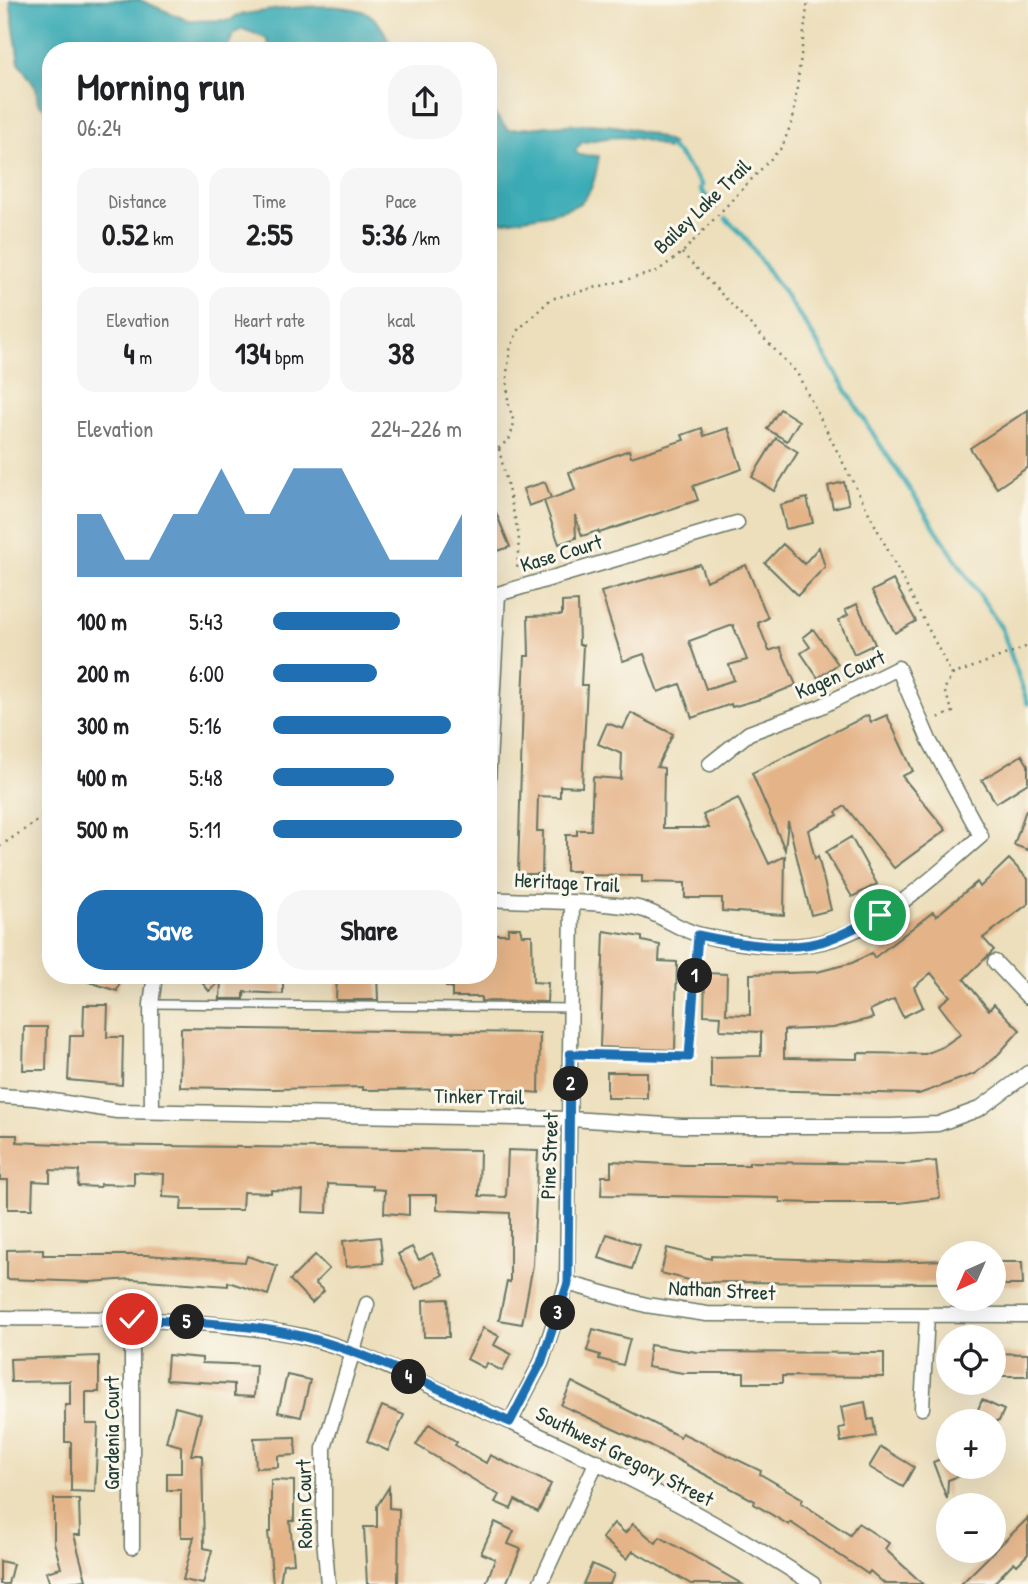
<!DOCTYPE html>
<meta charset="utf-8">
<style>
body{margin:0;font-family:"Patrick Hand",sans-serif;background:#f6f6f6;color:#202124;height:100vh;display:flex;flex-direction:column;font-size:26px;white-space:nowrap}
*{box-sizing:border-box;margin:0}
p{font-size:23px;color:#757577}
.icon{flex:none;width:38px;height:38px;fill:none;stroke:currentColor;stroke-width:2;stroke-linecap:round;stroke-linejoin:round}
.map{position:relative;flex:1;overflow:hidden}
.panel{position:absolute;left:42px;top:42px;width:455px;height:942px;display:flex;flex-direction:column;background:#fff;border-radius:28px;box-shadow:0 7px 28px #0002}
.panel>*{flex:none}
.needle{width:46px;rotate:225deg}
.controls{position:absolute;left:936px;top:1241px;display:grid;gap:14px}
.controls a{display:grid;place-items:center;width:70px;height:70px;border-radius:50%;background:#fff;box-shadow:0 7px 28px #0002;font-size:35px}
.pin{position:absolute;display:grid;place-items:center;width:60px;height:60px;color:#fff;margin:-30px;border:4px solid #fff;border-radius:50%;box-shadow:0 2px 7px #0007}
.km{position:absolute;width:35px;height:35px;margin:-18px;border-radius:50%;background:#222;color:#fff;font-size:19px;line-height:35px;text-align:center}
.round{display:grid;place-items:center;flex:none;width:74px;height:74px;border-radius:28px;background:#f6f6f6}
.head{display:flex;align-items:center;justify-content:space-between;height:119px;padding:0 35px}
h1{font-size:38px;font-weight:700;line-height:52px}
.metrics{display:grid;grid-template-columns:repeat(3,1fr);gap:10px;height:119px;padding:7px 35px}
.metrics div{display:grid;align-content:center;border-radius:18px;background:#f6f6f6;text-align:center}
.metrics b{font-size:30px;font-weight:700}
.metrics small{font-size:19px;font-weight:400}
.metrics p{font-size:19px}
.chart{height:196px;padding:14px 35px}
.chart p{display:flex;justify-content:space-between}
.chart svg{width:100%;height:126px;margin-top:7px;fill:#1f6fb2;opacity:.7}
.action{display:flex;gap:14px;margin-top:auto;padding:14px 35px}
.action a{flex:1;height:80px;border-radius:28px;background:#1f6fb2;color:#fff;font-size:28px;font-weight:700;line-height:80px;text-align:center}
.action a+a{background:#f6f6f6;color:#202124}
ul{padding:0 35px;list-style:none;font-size:23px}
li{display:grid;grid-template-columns:112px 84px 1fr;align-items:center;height:52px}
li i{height:18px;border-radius:9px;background:#1f6fb2}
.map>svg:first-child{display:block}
.water{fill:#3bacb6;stroke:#2d7475;stroke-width:2}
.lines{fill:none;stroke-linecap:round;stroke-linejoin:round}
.stream{stroke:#3bacb6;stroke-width:4.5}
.building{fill:#e4b387;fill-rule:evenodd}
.service-casing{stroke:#677664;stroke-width:10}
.minor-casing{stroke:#677664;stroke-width:17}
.path{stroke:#677664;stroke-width:2.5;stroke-dasharray:2 5;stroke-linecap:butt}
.service{stroke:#fff;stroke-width:7}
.minor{stroke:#fff;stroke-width:14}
.route-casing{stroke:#fff;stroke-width:14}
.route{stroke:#1f6fb2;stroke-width:9}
.labels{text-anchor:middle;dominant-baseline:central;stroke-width:6;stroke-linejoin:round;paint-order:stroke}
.street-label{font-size:21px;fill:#1f3d34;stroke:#fbf7ec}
</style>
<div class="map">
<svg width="1028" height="1584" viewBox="0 0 1028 1584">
<rect width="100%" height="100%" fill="#fbf7ec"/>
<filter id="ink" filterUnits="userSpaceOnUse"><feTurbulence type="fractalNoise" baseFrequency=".0143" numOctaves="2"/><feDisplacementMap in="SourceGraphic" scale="14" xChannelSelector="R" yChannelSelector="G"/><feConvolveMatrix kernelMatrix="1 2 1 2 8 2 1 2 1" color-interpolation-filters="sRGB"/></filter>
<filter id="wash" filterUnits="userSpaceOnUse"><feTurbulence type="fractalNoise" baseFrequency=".00686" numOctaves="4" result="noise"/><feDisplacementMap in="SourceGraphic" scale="28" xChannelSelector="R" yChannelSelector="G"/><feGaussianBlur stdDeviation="1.57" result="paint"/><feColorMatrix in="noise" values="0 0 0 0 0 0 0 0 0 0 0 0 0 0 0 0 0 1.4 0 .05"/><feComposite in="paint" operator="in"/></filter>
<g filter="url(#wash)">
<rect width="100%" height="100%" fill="#eddfbc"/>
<path class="water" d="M10,0H140L189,21L231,20L237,15C272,10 332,0 365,12C380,19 387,37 393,51H271L267,39L243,29L234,33L226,51H51V113L38,103L36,88L19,63Z
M488,106L508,130C565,124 621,116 673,144L667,149C639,134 611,135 581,143L575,151L579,155L599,156C596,172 594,191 581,202C568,213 506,222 488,222Z"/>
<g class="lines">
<path class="stream" d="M666,144L679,155L702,185L700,189L715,207
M726,219L742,234L803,320L877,440L1002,629L1028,704"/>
</g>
<g id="blocks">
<path class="building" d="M780,409L799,421L787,441L767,429Z
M1028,410V467L997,488L970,448Z
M702,428L704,436L728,428L742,469L693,486L698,500L599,533L598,531L582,536L575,515L576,538L559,544L544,501L575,490L569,472L629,450L631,457L684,440L682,435Z
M776,438L798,452L774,491L752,477Z
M545,482L551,498L529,506L523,489Z
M844,482L849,504L833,508L828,486Z
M488,493L510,547L488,554Z
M807,498L813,523L786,529L780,505Z
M783,544L804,564L819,547L825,567L798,595L765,563Z
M700,564L706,581L746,565L768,618L758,623L769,651L780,647L796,685L764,698L732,707L731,704L692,718L680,684L658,692L644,654L623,661L601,592ZM733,625L747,660L729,665L734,680L706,689L689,641Z
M893,580L916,621L895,633L872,591Z
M578,601L579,645H583L581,685H587L582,787L560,786V797L538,796L537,831H543L542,874H518L523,697L525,656H529L528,616L562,615V602Z
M857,604L875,644L854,654L839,620L848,615L845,610Z
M813,629L838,664L818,678L801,653L810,647L803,637Z
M631,713L673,734L657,767L664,768L663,828H709L703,815L738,798L769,864L785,856L784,915L722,911V898H685V883L642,882V876L578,875V871H566V835H577V830H591L593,777L621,779L622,754L598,744L607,723L623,729Z
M868,715L871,722L887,715L913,771L902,776L946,830L894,868L845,806L836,812L838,815L808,830L815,859L818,856L831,910L811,915L788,821L785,850L752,773Z
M1022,755L1028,765V783L996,803L982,780Z
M1026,810L1028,811V850L1014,845Z
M851,837L877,884L852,897L826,852Z
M1009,859L1028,879V904L983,938L994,950L964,979L989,1010L994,1004L1020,1030L995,1058L974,1074L919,1094L711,1089V1057L761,1056V1032L720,1030L721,1016L704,1015L705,973L727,974L726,1014L750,1015V974L817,972L852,963L872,953L874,958L933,912L936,916L977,882L980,887ZM931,973L950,996L939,1005L961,1034L942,1047L925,1054L858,1053V1059L784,1058V1030L833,1028L873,1018L870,1010L894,999L903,1017L923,1007L914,987Z
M508,928H520L522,935H532L533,982L548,983L547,1002L481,1001V997H452V987H446V975H488V934H508Z
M604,931L642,937V941L660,945L659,961L677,962L675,1050L600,1047Z
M74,975H122L117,991L74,977Z
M196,975L283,977V994L244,992V999H220L221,981L209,991Z
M337,975H377L378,1000H336Z
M84,1005H108L107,1037H123L122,1085L68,1080L70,1036H83Z
M24,1027H47L46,1070H23Z
M181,1028L540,1033L539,1093L496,1089L363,1090V1087L273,1089L180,1087Z
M607,1072H647V1098H607Z
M0,1135H17V1142L79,1145L480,1150L479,1196L506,1197L508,1150L538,1151L533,1265L522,1324L499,1320L507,1281L510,1282V1213L437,1210V1195H409V1215L384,1213L385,1190L373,1189V1186L328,1184L327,1213L302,1212L303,1191L271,1190V1193L243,1192L242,1210H181L182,1198L163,1197L164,1174L134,1172V1185L100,1184V1187L78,1186L79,1171L50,1170V1182L33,1181L32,1209H8V1180H0Z
M611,1161L684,1165H749V1162L907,1164L936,1161L940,1198L899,1203H812L780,1202V1198L601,1195L602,1176H611Z
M607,1234L640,1245L632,1269L599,1258Z
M380,1237L383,1263L346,1267L343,1241Z
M412,1247L419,1260L432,1253L443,1275L416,1289L398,1254Z
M667,1248L711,1259V1256L886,1262L948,1260V1283L697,1282L661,1273Z
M43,1249V1255H146L245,1262L247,1256L277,1266L268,1295L228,1282V1286L132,1279L90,1282L7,1279V1250Z
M315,1255L329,1269L315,1283L324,1291L312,1303L290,1280Z
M994,1262H1022L1023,1285H994Z
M448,1299L449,1337H424L423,1300Z
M483,1328L499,1336L494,1345L511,1354L502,1371L487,1363L484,1368L467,1359Z
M593,1329L630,1339L623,1365L599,1359L600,1355L587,1351Z
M650,1345L697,1352L884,1353V1377L782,1376V1383H744V1373H683L647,1367Z
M994,1353L1028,1354V1376H994Z
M168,1355L202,1358V1363L256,1365L254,1397L234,1396V1384L166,1380Z
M99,1356V1392H86V1424H98L95,1492L71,1491V1442H65V1405H70V1381L11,1382L10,1359Z
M287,1375L310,1380L301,1417L278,1412Z
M572,1382L680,1437L682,1433L761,1471L760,1474L803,1499L801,1503L850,1535L858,1523L889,1543L885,1549L923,1584H885L870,1571L868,1574L790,1522L789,1525L754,1504L755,1501L659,1450L561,1405Z
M982,1400L1004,1410L999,1421H973Z
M865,1402L868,1420L873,1419L876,1436L841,1442L839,1428L845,1427L841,1407Z
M382,1406L404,1415L388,1451L367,1441Z
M175,1407L201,1414L191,1455H202L204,1548L212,1550L203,1584L183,1580L194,1537H181V1490H167V1473H181V1446L166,1442Z
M429,1424L457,1442L455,1445L486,1463L490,1455L551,1484L538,1512L515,1500L511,1509L495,1502L499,1495L416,1445Z
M295,1437L296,1455L278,1456V1467L256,1468L254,1438Z
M881,1447L914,1467L903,1487L869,1467Z
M948,1456V1466L980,1468L948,1480L947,1499L933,1462Z
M271,1480L294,1481V1521H290L294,1563L283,1564L280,1584H273L268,1532H271Z
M389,1487V1508L399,1509L398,1584H367L364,1527H377V1506Z
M54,1499H79L80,1535H74L86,1580L50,1584L46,1572L61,1568L54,1542Z
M1028,1518V1554L1017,1565L1014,1562L993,1584H961Z
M495,1522L514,1531L508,1544L521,1549L506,1584H486L495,1559L481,1553Z
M614,1523L625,1533L633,1524L656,1543L660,1537L742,1584H691L633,1551L627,1559L602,1538Z
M0,1561L13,1564L8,1584H0Z
M592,1564L614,1574L610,1584H583Z"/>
</g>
</g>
<g filter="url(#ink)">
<use href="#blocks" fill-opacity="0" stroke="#677664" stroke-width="2"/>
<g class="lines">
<g class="service-casing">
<path id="service" d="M151,1004L572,1008
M571,1054L689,1057L698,935"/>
</g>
<g class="minor-casing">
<path id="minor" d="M488,783L498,594L737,523
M488,899C535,902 585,900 632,907C656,910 677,930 701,935C742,945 792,952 833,939C889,920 937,874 981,836L929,740L898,668L820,707L749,733L710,764
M995,962L1028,997
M0,1096L34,1098L117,1111L571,1119L682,1126H890L938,1124L979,1109L1028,1073
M152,1111L151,1004L155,975
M567,1283L646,1305L707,1314L1028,1315
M0,1318C95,1319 191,1317 285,1333C342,1342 396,1371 448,1394C574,1450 699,1508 813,1584
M922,1408L927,1315
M510,1422L541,1363L567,1283L572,904
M132,1547V1319
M328,1584L324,1538V1448L367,1304
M540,1584L597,1461"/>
</g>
<path class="path" d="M682,253L797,373L952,675L944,690L953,712L935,719
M499,449L519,536L517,572
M488,458L510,438L514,423L508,402L507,373L510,350L518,330L551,299L656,272L682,253L782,147L793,119L808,0
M952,675L1028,646
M0,846L51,812"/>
<use href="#service" class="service"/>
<use href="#minor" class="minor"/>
</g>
</g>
<g class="lines" filter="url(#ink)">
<g class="route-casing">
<path id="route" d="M132,1319C184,1322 237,1323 287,1333C364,1348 439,1390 510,1422L541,1363L568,1283L570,1054L689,1057L698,935C740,943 793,955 835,937C850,931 865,923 880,915"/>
</g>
<use href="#route" class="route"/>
</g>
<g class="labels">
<g class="street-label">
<text transform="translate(702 206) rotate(-44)">Bailey Lake Trail</text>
<text transform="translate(561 553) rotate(-17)">Kase Court</text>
<text transform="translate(840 674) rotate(-23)">Kagen Court</text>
<text transform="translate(567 882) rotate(3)">Heritage Trail</text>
<text transform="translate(479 1096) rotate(1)">Tinker Trail</text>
<text transform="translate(549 1156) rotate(-88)">Pine Street</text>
<text transform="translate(722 1290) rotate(3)">Nathan Street</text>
<text transform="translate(111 1433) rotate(-90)">Gardenia Court</text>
<text transform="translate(625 1456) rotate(27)">Southwest Gregory Street</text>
<text transform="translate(304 1504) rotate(-91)">Robin Court</text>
</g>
</g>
</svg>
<div class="controls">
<a><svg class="needle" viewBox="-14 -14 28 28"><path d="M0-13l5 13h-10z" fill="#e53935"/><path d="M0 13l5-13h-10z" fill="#757577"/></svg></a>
<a><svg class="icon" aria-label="locate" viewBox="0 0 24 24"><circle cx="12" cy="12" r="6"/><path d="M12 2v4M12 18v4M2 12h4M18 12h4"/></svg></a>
<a>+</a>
<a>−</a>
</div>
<div class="pin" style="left:880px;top:915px;background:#1e9e55"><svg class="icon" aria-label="arrive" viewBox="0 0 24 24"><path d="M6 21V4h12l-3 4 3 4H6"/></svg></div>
<div class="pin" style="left:132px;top:1319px;background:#d93025"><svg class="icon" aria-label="check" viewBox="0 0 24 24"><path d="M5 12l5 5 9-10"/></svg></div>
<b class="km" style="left:695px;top:976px">1</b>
<b class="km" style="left:571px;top:1084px">2</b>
<b class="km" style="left:558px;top:1313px">3</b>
<b class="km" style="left:409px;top:1377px">4</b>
<b class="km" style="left:187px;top:1322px">5</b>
<section class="panel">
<div class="head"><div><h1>Morning run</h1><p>06:24</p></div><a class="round"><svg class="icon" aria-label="share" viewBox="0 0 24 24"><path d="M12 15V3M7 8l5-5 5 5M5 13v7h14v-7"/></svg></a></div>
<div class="metrics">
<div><p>Distance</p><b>0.52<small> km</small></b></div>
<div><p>Time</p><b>2:55</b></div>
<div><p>Pace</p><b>5:36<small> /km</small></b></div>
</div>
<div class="metrics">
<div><p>Elevation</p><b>4<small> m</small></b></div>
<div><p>Heart rate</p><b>134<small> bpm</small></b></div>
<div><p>kcal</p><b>38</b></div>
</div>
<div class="chart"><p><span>Elevation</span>224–226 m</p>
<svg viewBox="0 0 160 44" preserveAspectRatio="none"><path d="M0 44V22L10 22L20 38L30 38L40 22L50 22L60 6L70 22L80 22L90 6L100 6L110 6L120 22L130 38L140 38L150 38L160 22V44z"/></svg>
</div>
<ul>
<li><b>100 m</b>5:43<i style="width:67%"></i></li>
<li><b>200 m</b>6:00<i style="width:55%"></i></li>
<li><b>300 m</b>5:16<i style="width:94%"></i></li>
<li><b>400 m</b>5:48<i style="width:64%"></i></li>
<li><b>500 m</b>5:11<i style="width:100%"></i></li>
</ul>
<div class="action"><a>Save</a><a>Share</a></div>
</section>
</div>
